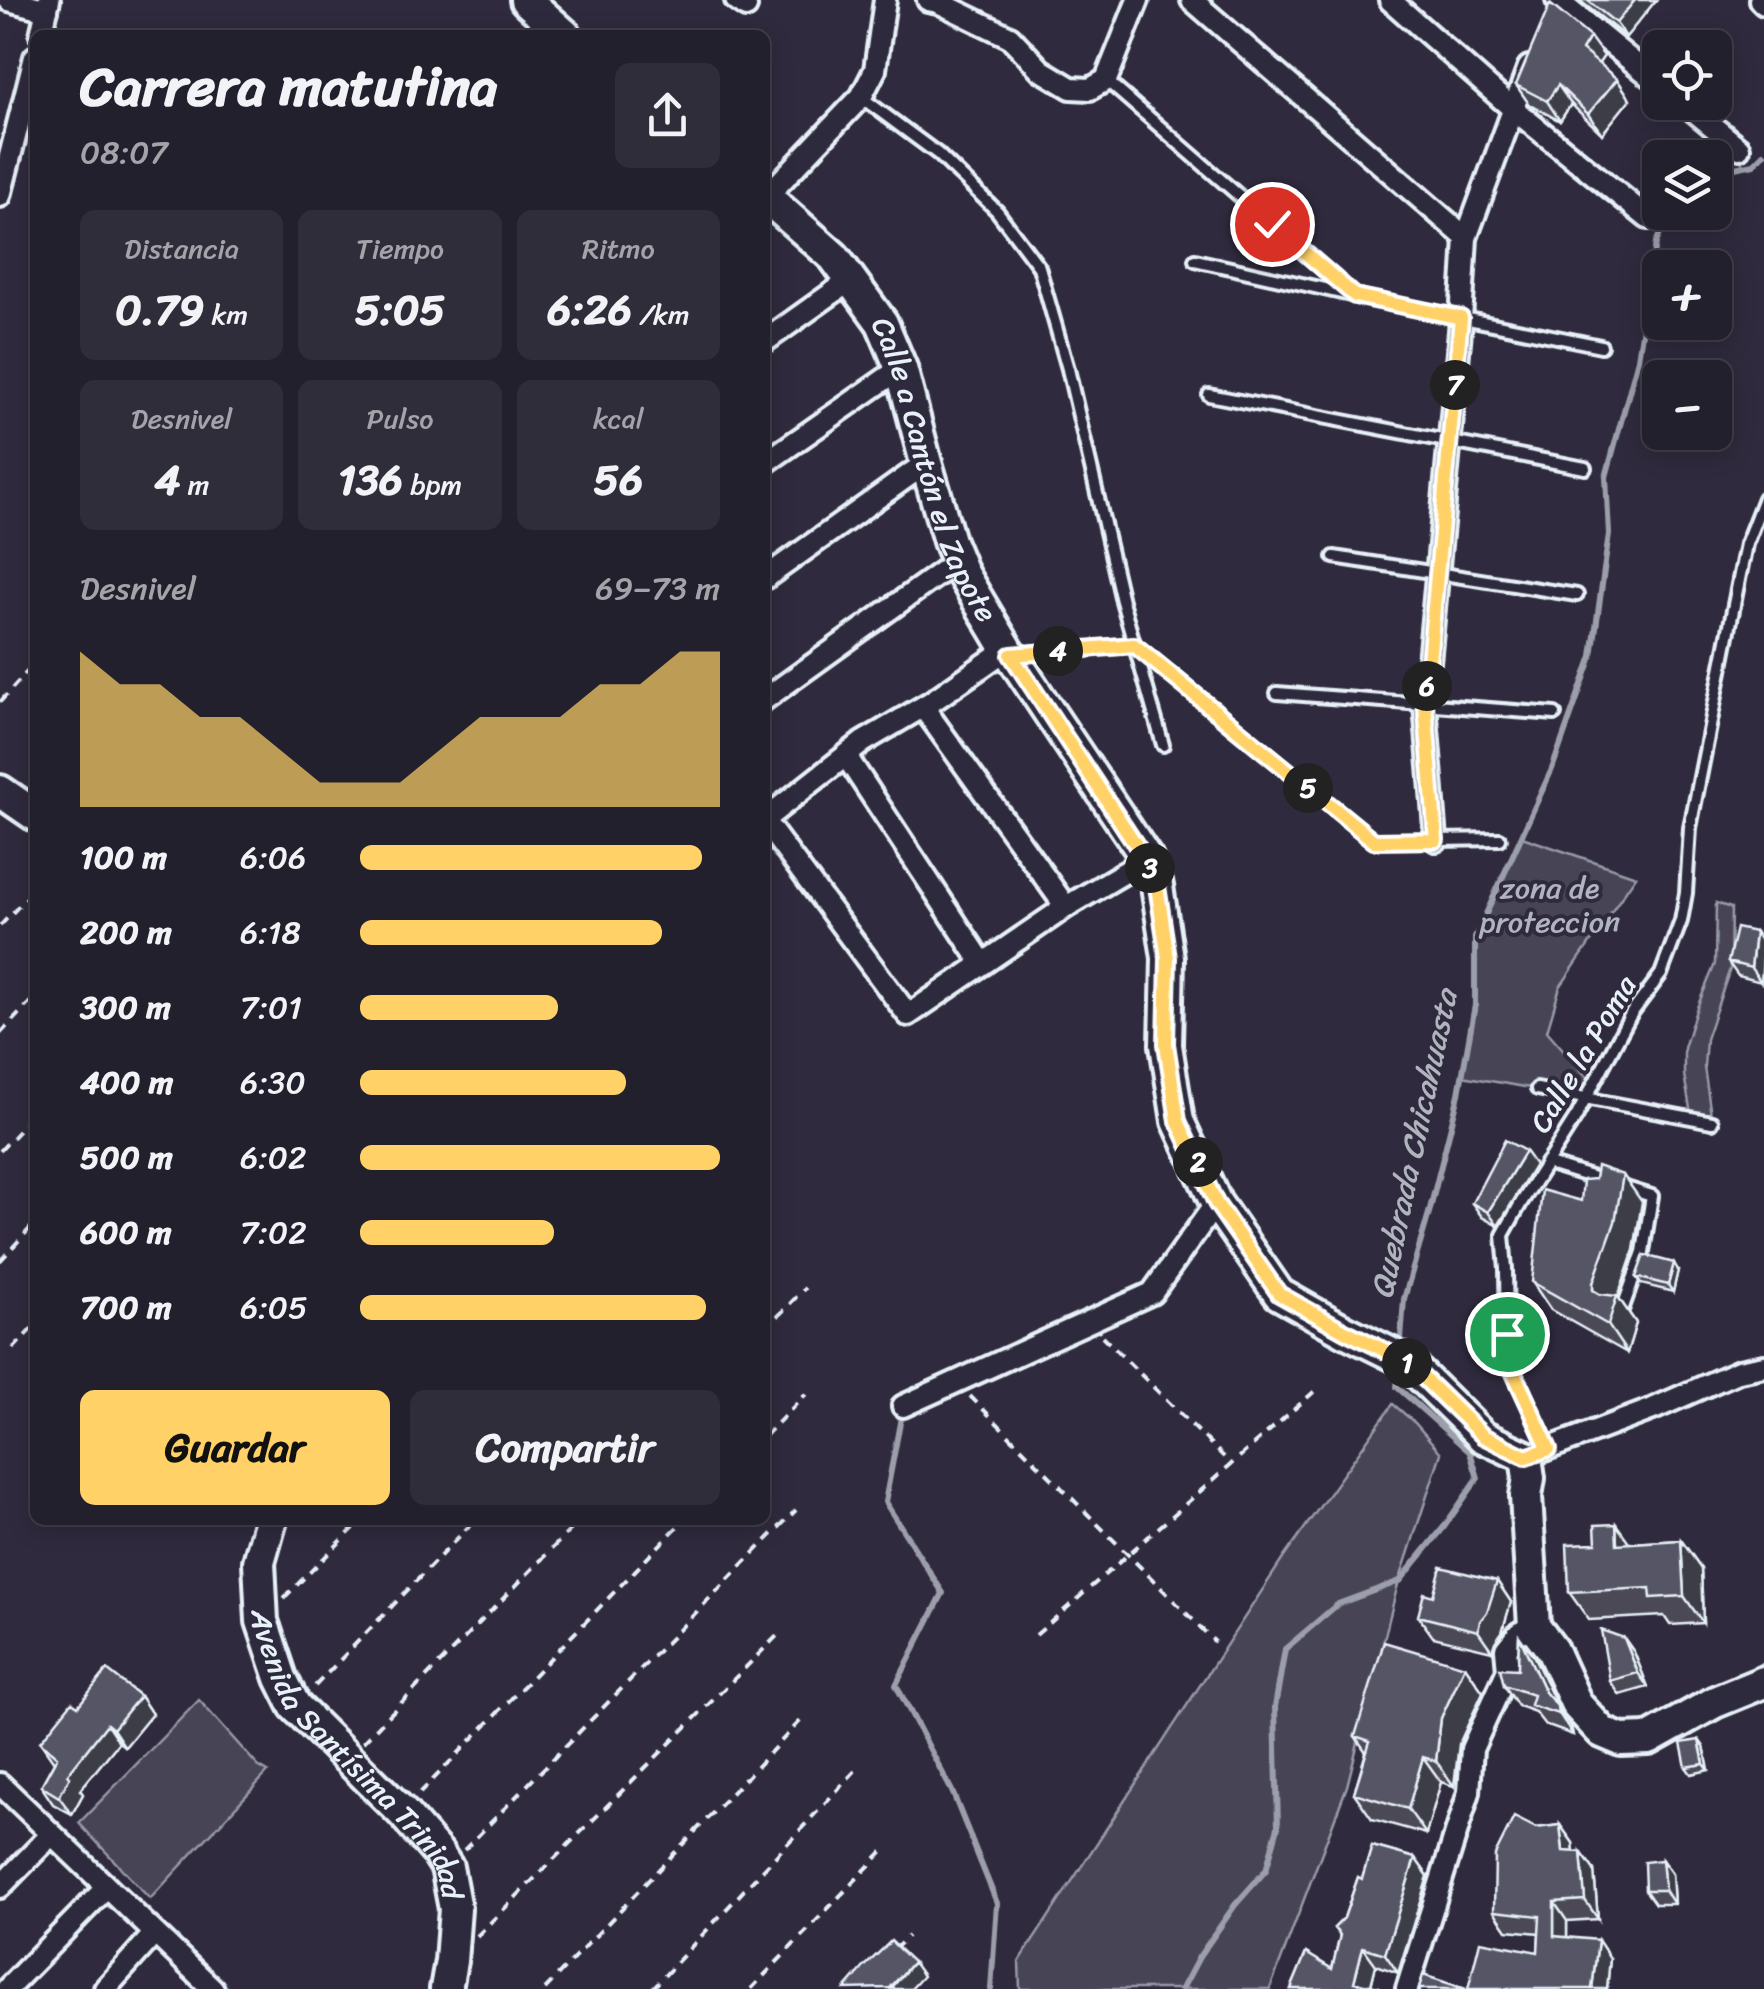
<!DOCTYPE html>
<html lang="es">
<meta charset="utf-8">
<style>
body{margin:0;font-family:Sriracha,sans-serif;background:#2f2d3a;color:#f1f3f6;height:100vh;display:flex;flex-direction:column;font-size:38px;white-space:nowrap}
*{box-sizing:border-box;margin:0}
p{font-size:32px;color:#a3a3aa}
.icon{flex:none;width:55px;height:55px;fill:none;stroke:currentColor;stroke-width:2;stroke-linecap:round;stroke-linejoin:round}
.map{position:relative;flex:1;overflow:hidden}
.drawer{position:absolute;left:30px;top:30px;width:740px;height:1495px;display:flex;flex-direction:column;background:#23202e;border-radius:15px;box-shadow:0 5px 25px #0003,0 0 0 2px #403e4a}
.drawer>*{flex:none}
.buttons{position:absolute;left:1642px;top:30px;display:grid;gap:20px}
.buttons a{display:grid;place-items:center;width:90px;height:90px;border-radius:15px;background:#23202e;box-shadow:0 5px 25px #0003,0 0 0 2px #403e4a;font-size:50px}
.pin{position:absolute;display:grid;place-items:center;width:85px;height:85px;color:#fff;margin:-42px;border:5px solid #fff;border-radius:50%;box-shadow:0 2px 10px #0007}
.km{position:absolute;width:50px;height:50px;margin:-25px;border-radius:50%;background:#222;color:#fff;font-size:28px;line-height:50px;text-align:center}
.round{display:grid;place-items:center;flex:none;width:105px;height:105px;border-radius:15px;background:#2f2d3a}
.overview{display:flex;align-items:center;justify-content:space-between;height:170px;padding:0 50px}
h1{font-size:55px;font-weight:800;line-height:75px}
.metrics{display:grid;grid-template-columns:repeat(3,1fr);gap:15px;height:170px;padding:10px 50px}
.metrics div{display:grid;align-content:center;border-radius:15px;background:#2f2d3a;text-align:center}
.metrics b{font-size:42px;font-weight:800}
.metrics small{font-size:28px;font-weight:400}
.metrics p{font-size:28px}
.chart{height:280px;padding:20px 50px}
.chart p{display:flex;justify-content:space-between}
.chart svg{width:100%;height:180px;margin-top:10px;fill:#ffd166;opacity:.7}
.primary-button{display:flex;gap:20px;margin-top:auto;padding:20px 50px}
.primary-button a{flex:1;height:115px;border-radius:15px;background:#ffd166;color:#111;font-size:40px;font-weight:800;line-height:115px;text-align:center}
.primary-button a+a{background:#2f2d3a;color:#f1f3f6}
ul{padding:0 50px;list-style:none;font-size:32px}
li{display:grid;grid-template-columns:160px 120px 1fr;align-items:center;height:75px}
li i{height:25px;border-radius:12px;background:#ffd166}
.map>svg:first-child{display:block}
.green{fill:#464455;stroke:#979aa6;stroke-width:2.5}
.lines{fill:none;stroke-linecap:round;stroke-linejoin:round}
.stream{stroke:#9c9fab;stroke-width:6}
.lane-casing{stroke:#e8f1f8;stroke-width:18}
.street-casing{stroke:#e8f1f8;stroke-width:28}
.secondary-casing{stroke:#e8f1f8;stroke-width:38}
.path{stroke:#e8f1f8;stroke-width:4;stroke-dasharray:10 8;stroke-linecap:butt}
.lane{stroke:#2f2a3d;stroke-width:10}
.street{stroke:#2f2a3d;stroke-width:20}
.secondary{stroke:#2f2a3d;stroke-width:30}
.wall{fill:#4b4957;stroke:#e8f1f8;stroke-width:2.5}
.shaded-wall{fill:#3d3c47;stroke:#e8f1f8;stroke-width:2.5}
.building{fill:#575565;stroke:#e8f1f8;stroke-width:2.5}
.route-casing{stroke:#fff;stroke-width:20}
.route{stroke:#ffd166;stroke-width:12}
.labels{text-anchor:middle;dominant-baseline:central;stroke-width:8;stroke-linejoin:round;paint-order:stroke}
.street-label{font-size:30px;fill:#e8f1f8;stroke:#2f2a3d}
.park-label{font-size:30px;fill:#afb4bf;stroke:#2f2a3d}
.water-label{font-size:32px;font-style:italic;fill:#afb4be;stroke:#2f2a3d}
</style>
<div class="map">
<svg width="1764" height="1989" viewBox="0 0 1764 1989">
<rect width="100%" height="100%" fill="#2f2a3d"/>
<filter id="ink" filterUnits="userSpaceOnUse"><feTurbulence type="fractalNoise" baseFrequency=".01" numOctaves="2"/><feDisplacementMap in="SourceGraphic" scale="20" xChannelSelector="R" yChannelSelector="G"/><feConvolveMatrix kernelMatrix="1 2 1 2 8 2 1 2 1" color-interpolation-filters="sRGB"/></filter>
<g filter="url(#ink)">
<path class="green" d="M1522,837L1636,876L1560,987L1547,1031L1594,1085L1587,1098L1462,1076L1475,1005L1477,934Z
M1716,903L1731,908L1730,969L1706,1039L1704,1067L1712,1122L1691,1114L1684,1075V1048L1696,1010L1715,964Z
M1393,1404L1415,1423L1441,1453L1397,1588L1347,1786L1270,1989H1020L1019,1962L1284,1557Z
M199,1700L258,1766L268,1772L150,1899L79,1823Z"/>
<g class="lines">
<path class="stream" d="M1715,172L1754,164L1764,154
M1401,1339L1404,1299L1429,1213L1459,1094L1475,1005V938L1552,769L1592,656L1609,534L1606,477L1638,359L1656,243L1669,212
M902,1412L885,1502L943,1593L896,1685L952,1791L997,1903L991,1989
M1182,1989L1199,1957L1235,1905L1266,1870L1278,1827L1275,1707L1285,1649L1338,1604L1400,1581L1444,1527L1478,1478L1470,1452L1397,1387L1398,1378"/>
<g class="lane-casing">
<path id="lane" d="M1106,80L1351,293
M861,97L938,154L997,211L1039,267L1068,369L1122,601L1163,745
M1195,260L1355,296L1601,346
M1209,395L1585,468
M1334,557L1577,595
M1017,654L1135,645L1374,841L1500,839
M1277,693L1555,714
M1537,1089L1712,1122
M1546,1163L1607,1182
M1621,1313L1643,1252L1652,1196L1623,1187
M1549,1449L1514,1373L1507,1334L1506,1269L1503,1235L1521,1203L1576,1117L1631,1014L1661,974L1681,921L1686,893L1690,828L1746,544L1764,498"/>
</g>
<g class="street-casing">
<path id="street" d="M9,0L47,10
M736,0L746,7
M928,0L938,2L1010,37L1041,70L1071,88L1090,89L1106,80L1138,0
M1192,0L1466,238L1461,320L1425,705L1436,840
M1390,0L1512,108L1648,218
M1557,0L1660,84
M1760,0L1764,4
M41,35L49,0
M1683,102L1739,148
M0,196L35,57
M765,198L861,97L875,70L885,0
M1466,238L1529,67
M765,341L852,279
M765,463L901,368
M765,578L926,463
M765,699L957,561
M923,707L1066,907
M846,756L983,964
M765,819L863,742L931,702L1007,649
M765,822L908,1015L1066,907L1147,859
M903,1406L1152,1293L1216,1203
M1526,1457L1653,1409L1739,1371L1764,1366
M0,1784L213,1989
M0,1887L52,1834
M7,1989L107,1887
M105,1989L155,1933
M1407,1989L1469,1792L1472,1749L1508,1670L1506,1649L1519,1633L1534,1626"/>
</g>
<g class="secondary-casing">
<g id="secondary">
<path d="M526,0L565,35"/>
<path id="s1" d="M765,196L834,257L882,323L901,368L926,463L949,541L963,575L1007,649L1147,859L1157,886L1168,958L1166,1045L1178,1121L1216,1203L1279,1294L1345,1331L1406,1361L1483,1437L1526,1457L1529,1478L1526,1496L1534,1626L1552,1650L1577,1705L1602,1732L1621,1740L1649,1739L1715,1702L1764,1682"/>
<path d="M0,791L35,815"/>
<path id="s2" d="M271,1520L259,1562L262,1621L281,1678L295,1706L402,1812L438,1853L447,1867L455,1909L451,1961L446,1989"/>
</g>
</g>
<path class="path" d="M0,702L35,663
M0,926L35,889
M0,1034L35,997
M0,1151L35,1113
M765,1219L767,1217
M0,1261L35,1223
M765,1330L805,1288
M1102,1336L1230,1463
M13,1349L35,1325
M970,1396L1215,1642
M765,1436L806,1394
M284,1598L362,1520
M1036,1635L1316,1390
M315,1686L475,1520
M363,1742L580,1520
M420,1793L684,1520
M464,1850L796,1510
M477,1936L781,1632
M894,1950L908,1936
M545,1989L804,1717
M652,1989L855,1771
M751,1989L885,1849"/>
<use href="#lane" class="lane"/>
<use href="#street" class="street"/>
<use href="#secondary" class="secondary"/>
</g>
<path class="wall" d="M1579,0H1656L1626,37Z
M1604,56L1598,64L1617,79L1630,99L1602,134L1571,104L1560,121L1529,104L1516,85Z
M1755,932L1764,945L1761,982L1738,976L1728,962Z
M1535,1165L1498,1226L1482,1217L1472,1203Z
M1581,1201L1642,1202L1634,1250L1618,1297L1636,1323L1627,1353L1551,1310L1532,1282Z
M1678,1270L1673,1292L1641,1284L1636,1277Z
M1681,1540L1701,1568L1703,1623L1670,1625L1664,1616L1589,1620L1569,1592L1630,1543Z
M1497,1581L1511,1602L1502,1632L1495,1642L1492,1651L1433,1637L1418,1616L1433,1596Z
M1519,1636L1534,1657L1556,1705L1571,1727L1573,1735L1545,1725L1535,1712L1518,1706L1504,1685L1518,1669Z
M1624,1638L1634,1652L1648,1687L1620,1695L1610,1681Z
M1465,1666L1483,1692L1459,1744L1454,1786L1441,1782L1426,1834L1372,1819L1354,1793L1366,1752L1355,1736Z
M140,1696L152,1714L125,1747L119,1742L80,1790L83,1794L72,1814L53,1804L41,1786L54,1762L40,1742L78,1706Z
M1699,1740L1704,1747L1709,1770L1691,1774L1686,1767Z
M1560,1825L1573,1843L1574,1852H1581L1594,1870L1598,1919L1567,1921V1938L1610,1958L1607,1989H1468L1538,1952L1539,1933L1507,1930L1494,1911L1536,1828Z
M1372,1846L1415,1858L1428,1876L1398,1973L1376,1965L1371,1986L1380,1989H1291L1306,1953L1332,1969L1340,1936L1334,1928L1344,1918L1358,1877L1362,1879Z
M1662,1860L1672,1874L1674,1904H1655L1645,1890Z"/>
<path class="shaded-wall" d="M1635,0H1656L1626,37L1616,23Z
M1590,37L1604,56L1595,69L1582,50Z
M1617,79L1630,99L1602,134L1588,114Z
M1558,85L1571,104L1560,121L1547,101Z
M1755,932L1764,945L1761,982L1751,968Z
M1525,1151L1535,1165L1498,1226L1488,1212Z
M1623,1175L1642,1202L1634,1250L1618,1297L1636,1323L1627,1353L1608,1325L1593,1290V1283Z
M1674,1263L1678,1270L1673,1292L1668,1285Z
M1616,1524L1636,1552L1617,1544Z
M1681,1540L1701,1568L1703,1623L1684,1596Z
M1497,1581L1511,1602L1502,1632L1495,1642L1492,1651L1478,1631L1480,1621Z
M1519,1636L1534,1657L1557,1706L1571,1727L1573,1735L1545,1692Z
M1624,1638L1634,1652L1648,1687L1638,1673Z
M1465,1666L1483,1692L1459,1744L1454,1786L1436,1761L1441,1718Z
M140,1696L152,1714L125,1747L113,1729Z
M107,1724L119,1742L80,1790L83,1794L72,1814L59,1797L67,1775Z
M1699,1740L1704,1747L1709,1770L1704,1764Z
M1423,1757L1441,1782L1426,1834L1408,1809Z
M1560,1825L1573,1843L1576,1870L1563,1851Z
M1581,1852L1594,1870L1598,1919L1585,1900Z
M1415,1858L1428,1876L1398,1973L1385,1954Z
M1662,1860L1672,1874L1674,1904L1665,1890Z
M1554,1902L1567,1921V1955L1554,1936Z
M1598,1940L1610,1958L1607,1989H1592Z
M1363,1947L1376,1965L1370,1989L1354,1982Z
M913,1962L923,1976L911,1989H891Z"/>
<path class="building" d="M1587,0H1635L1616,23Z
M1550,4L1590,37L1582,50L1617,79L1588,114L1558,85L1547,101L1516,85Z
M1736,928L1755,932L1751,968L1728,962Z
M1505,1140L1525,1151L1488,1212L1472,1203Z
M1597,1166L1623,1175L1615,1222L1593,1283V1290L1600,1294L1617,1296L1608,1325L1532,1282L1542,1190L1581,1201L1583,1180L1595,1179Z
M1644,1255L1674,1263L1668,1285L1636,1277Z
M1616,1524L1617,1544L1681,1540L1684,1596L1651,1598L1650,1588L1569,1592L1567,1544L1596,1543L1595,1525Z
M1441,1567L1497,1581L1487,1612L1480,1621L1478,1631L1418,1616L1424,1593L1433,1596Z
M1601,1630L1624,1638L1638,1673L1610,1681Z
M1519,1636L1545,1692L1557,1706L1558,1714L1530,1705L1533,1695L1504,1685L1500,1668L1518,1669Z
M1384,1642L1465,1666L1441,1718L1436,1761L1423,1757L1408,1809L1354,1793L1370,1741L1355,1736Z
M107,1670L140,1696L113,1729L107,1724L67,1775L70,1777L59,1797L41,1786L57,1757L40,1742L72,1702L78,1706Z
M1699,1740L1704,1764L1686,1767L1681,1743Z
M1514,1817L1536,1828L1560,1825L1563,1851L1581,1852L1585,1900L1554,1902V1936L1598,1940L1592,1989H1468L1480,1941L1538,1952L1540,1916L1494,1911L1495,1855Z
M1372,1846L1415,1858L1385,1954L1363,1947L1354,1982L1379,1987L1378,1989H1291L1306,1953L1332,1969L1340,1935L1334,1928L1344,1918L1358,1877L1362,1879Z
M1662,1860L1665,1890H1645L1644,1862Z
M891,1941L913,1962L890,1988L845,1989L864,1967Z
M1423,1975L1466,1989H1419Z"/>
</g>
<g class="lines" filter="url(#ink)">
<g class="route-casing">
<path id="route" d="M1272,224L1355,296L1461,318L1425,704L1436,840L1374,841L1134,645L1011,655L1146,860L1157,886L1168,958L1166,1044L1178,1121L1216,1203L1279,1294L1345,1331L1406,1361L1483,1436L1526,1457L1549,1449L1514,1373L1507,1334"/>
</g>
<use href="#route" class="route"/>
</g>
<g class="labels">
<g class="street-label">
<text stroke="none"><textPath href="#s1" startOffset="330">Calle a Cantón el Zapote</textPath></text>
<text transform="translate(1583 1054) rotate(-59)">Calle la Poma</text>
<text stroke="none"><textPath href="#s2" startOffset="270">Avenida Santísima Trinidad</textPath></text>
</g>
<g class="park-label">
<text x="1550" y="888">zona de<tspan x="1550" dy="34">proteccion</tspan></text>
</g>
<g class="water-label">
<text transform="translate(1414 1144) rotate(-78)">Quebrada Chicahuasta</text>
</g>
</g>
</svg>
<div class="buttons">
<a><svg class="icon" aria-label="locate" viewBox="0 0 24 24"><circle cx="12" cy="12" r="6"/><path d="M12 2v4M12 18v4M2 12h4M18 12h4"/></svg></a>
<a><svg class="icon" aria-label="layers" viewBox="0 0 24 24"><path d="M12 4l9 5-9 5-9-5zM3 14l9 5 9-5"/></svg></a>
<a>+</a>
<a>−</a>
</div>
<div class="pin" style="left:1507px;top:1334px;background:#1e9e55"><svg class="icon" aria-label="arrive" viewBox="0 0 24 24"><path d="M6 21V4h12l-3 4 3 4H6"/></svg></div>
<div class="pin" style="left:1272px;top:224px;background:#d93025"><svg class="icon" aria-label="check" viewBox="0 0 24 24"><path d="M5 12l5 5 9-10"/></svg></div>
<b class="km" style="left:1407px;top:1363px">1</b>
<b class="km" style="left:1198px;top:1162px">2</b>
<b class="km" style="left:1150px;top:868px">3</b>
<b class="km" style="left:1058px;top:651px">4</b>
<b class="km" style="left:1308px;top:788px">5</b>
<b class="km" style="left:1427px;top:686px">6</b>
<b class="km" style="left:1455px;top:385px">7</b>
<section class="drawer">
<div class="overview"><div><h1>Carrera matutina</h1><p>08:07</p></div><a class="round"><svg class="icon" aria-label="share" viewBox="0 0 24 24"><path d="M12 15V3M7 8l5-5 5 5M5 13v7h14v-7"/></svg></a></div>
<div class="metrics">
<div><p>Distancia</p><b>0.79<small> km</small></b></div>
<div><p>Tiempo</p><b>5:05</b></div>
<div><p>Ritmo</p><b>6:26<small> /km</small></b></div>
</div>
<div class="metrics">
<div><p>Desnivel</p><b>4<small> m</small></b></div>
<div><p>Pulso</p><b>136<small> bpm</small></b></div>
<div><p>kcal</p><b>56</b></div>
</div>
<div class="chart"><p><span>Desnivel</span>69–73 m</p>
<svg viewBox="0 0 160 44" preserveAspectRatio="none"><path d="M0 44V6L10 14L20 14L30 22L40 22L50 30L60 38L70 38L80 38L90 30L100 22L110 22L120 22L130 14L140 14L150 6L160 6V44z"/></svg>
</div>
<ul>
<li><b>100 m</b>6:06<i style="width:95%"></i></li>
<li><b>200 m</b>6:18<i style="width:84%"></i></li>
<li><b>300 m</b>7:01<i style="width:55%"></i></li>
<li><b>400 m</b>6:30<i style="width:74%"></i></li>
<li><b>500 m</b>6:02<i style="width:100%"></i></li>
<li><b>600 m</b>7:02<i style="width:54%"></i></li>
<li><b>700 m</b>6:05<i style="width:96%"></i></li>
</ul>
<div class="primary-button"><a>Guardar</a><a>Compartir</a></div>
</section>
</div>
